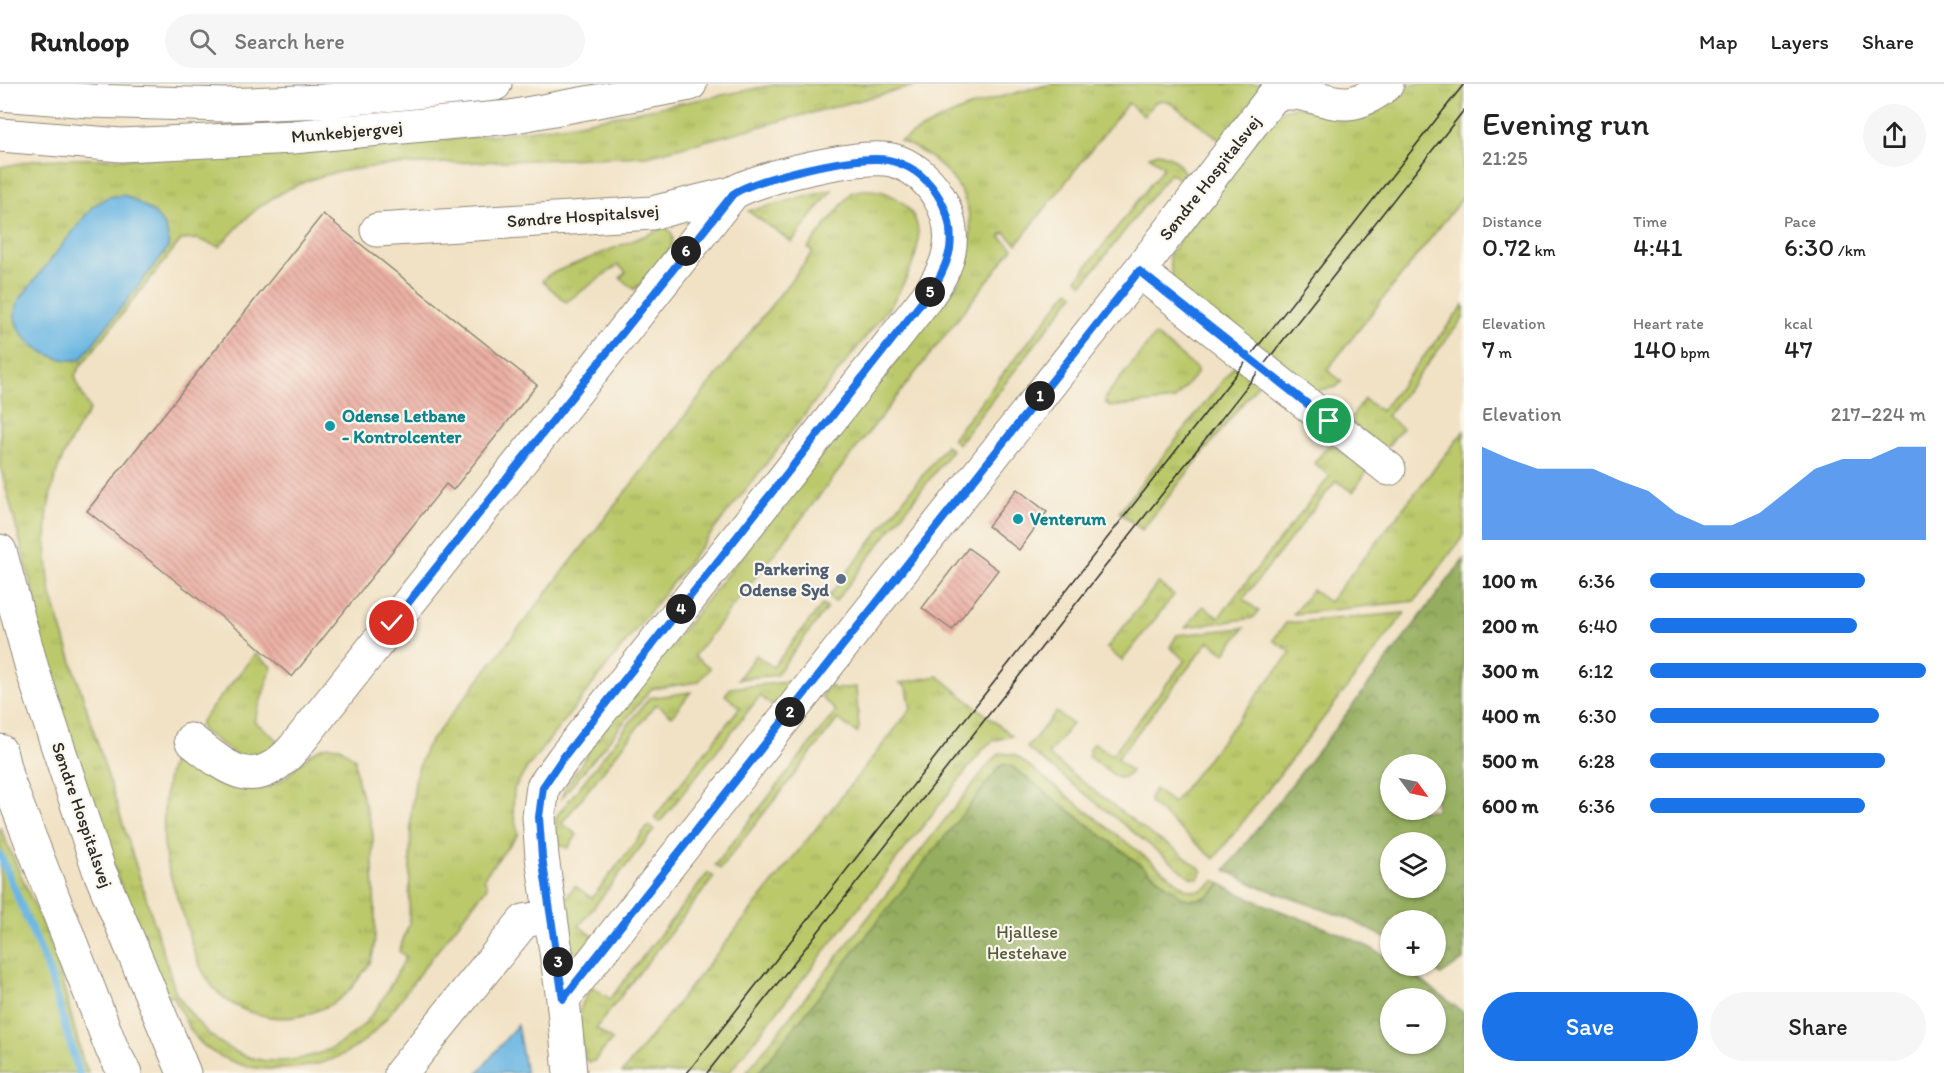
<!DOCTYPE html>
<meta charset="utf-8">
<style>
body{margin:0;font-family:Itim,sans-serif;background:#f6f6f6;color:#222;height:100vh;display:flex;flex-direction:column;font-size:22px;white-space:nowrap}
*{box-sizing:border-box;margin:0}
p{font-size:20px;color:#767676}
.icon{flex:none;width:33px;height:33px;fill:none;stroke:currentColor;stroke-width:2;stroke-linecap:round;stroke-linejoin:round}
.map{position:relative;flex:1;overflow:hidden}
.side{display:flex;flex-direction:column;background:#fff;width:480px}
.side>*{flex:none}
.needle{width:39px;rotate:123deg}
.buttons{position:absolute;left:1380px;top:670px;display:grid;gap:12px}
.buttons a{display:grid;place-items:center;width:66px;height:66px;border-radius:50%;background:#fff;box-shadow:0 2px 4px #0004;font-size:30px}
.pin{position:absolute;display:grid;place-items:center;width:51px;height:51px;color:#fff;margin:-26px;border:3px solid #fff;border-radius:50%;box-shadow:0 2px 6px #0007}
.km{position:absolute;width:30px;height:30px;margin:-15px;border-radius:50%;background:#222;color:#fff;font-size:16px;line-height:30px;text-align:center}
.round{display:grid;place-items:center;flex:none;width:63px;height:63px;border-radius:32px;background:#f6f6f6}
.overview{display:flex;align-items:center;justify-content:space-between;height:102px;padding:0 18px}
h1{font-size:33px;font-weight:600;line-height:45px}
.stats{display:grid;grid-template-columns:repeat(3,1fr);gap:9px;height:102px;padding:6px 18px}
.stats div{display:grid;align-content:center}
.stats b{font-size:26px;font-weight:600}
.stats small{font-size:16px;font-weight:400}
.stats p{font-size:16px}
.chart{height:168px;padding:12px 18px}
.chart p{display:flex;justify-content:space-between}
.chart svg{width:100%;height:108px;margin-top:6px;fill:#1a73e8;opacity:.7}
.button{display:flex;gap:12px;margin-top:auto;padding:12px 18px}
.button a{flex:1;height:69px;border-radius:36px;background:#1a73e8;color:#fff;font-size:24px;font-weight:600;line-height:69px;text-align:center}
.button a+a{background:#f6f6f6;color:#222}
ul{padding:0 18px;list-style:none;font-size:20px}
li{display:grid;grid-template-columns:96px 72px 1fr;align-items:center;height:45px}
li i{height:15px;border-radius:8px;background:#1a73e8}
header{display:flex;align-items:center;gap:36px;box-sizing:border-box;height:84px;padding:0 30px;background:#fff;border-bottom:2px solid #e0e0e0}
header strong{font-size:28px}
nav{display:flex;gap:33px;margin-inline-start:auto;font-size:21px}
.search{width:420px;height:54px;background:#f6f6f6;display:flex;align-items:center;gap:15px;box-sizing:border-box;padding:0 21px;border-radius:33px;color:#767676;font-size:22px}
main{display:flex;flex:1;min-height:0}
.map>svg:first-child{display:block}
.grass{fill:url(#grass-tufts);stroke:#737a4b;stroke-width:1.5}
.forest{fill:url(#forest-crowns);stroke:#606c45;stroke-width:1.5;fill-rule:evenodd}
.water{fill:#69b6e2;stroke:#4a7086;stroke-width:1.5}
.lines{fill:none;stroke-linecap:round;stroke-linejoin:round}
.stream{stroke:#69b6e2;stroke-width:8}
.building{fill:url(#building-back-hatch)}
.minor-casing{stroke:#8e8678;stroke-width:35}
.minor{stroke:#fff;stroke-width:33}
.tram{stroke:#2b2b2b;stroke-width:1.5}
.route-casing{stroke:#fff;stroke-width:12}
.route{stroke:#1a73e8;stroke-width:8}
.culture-dot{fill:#0f9aa8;stroke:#fbf7ec;stroke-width:2}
.service-dot{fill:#5c6f8a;stroke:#fbf7ec;stroke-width:2}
.labels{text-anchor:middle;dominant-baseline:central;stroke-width:4.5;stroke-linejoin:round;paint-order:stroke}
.street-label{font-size:18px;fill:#2b2b2b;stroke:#fbf7ec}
.culture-label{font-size:18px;font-weight:bold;fill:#0d838f;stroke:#fbf7ec;text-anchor:start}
.service-label{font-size:18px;font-weight:bold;fill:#4e5e75;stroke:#fbf7ec;text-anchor:end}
.park-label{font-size:18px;fill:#565a3e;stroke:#fbf7ec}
</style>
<header>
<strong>Runloop</strong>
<div class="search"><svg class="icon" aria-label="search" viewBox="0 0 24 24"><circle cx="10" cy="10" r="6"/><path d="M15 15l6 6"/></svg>Search here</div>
<nav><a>Map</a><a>Layers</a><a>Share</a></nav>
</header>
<main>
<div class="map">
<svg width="1464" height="989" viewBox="0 0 1464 989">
<defs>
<pattern id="grass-tufts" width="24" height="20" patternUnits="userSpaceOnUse" patternTransform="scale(1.5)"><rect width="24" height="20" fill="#bbc96b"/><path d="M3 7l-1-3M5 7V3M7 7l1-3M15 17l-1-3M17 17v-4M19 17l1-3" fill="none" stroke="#a1ad5d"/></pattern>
<pattern id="forest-crowns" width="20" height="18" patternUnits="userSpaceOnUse" patternTransform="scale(1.5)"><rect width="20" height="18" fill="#94ad5f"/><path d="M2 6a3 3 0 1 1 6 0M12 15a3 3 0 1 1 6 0" fill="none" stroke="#798d4f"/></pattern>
<pattern id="building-back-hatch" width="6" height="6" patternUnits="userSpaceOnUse" patternTransform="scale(1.5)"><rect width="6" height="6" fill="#ecb0a4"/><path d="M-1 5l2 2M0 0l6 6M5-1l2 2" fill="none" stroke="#bf8f86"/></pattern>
</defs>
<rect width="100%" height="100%" fill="#fbf7ec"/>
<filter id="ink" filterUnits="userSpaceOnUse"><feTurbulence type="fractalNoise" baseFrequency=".0167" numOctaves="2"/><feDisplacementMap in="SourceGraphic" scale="12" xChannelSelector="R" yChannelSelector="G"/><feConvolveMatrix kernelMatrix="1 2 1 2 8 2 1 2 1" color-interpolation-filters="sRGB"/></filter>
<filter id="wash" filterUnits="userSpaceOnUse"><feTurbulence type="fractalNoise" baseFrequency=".008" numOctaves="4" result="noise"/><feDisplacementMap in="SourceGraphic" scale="24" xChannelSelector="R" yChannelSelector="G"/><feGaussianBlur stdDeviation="1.35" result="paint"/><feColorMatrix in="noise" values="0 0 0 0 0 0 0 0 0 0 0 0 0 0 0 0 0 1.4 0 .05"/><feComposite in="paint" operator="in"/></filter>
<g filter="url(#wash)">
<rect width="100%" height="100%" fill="#f1e2c5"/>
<path class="grass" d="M779,0H922L647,72L392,81C342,85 300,92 258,124C244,135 232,150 219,163L197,155L181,156L80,283L75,291L78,302L90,326C46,388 40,437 51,511L176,909C191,932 208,954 234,967C274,988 330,974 362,942C381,923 393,896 406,873L399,867L409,839L411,729L416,691L426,663L813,168L808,164L852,108C885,99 922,121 918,158C916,179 903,200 893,218L527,684L514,705L513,725L518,750L484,793L487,803C464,832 442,861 419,890C405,909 391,931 374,948C340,982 294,989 248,983C200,968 193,955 173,911L165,913L150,881L39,580L34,511L0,381V83L36,76L70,75L252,73L482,52L568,41Z
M1051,0H1267L1222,57L1168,17C1155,14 1151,22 1144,32L1128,19L1017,160L1004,148L1000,153L1013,164L694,572L710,584L698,598L651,605L560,716L566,703L599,652L960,196C963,185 968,175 969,164C978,112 946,76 900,57C927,42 953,28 982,19C1004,11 1028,6 1051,0Z
M1399,0H1464V112L1327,286L1342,297L1336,303L1309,308L1173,200L1169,171L1274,29L1297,22L1347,36L1365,35L1381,25Z
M1158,69C1172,72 1177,76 1184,88L1182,97L1170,89L1083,200L1077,195L1164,83L1149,72Z
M832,106L792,158L748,127Z
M666,143C674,150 674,155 671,164L635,206L620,194L626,188L618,181L566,218L542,197L550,190Z
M1069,206L1074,210L958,360L952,355Z
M1464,221V233L1387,332L1402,344L1388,362L1383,364L1349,337L1364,315L1381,327Z
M1154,252L1158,253L1197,285V289L1174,316L1110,323L1105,318L1106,312Z
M1235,281L1258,300L1142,446L1119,428Z
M1464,347V451L1415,517L1293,530L1312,506L1329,518Z
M1332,360L1367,387L1353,408L1336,397L1243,515L1259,527L1253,534L1186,543L1203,522L1219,533L1330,392L1314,379L1328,362Z
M946,361L952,366L835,518L828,513Z
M1158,499L1174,511L1122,577L1107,564Z
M822,521L827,524L776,591L738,595L756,571L773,583Z
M1405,529L1214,775L1150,719V712L1155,705L1173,719L1291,568L1273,556L1286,539Z
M1244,544L1225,569L1209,557L1117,675L1131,687L1126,693L1118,694L1089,673V665L1094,659L1112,671L1185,576L1170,563L1177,551Z
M255,570L272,583L254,637L279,657L266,672L244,677L202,646L200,642L201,637Z
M938,592L1012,652L993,657L985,663L729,989H622L911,625L907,603L900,599Z
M797,597L776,625L760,612L660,738L654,734L740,623L725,611L730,604Z
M830,601L835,605L856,603L859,644L857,649L838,635L720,785L715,781L836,627L821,613Z
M691,608L672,632L656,620L562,739L577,751L568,764C552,762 556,745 556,733L649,614Z
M1056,628L1072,640L1048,671L1153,752L1175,765L1203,787L1198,794L1190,793L1027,664Z
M329,662L340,663L355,675C355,701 367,721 372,745C374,756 372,770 373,781C373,805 379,856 371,876C369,882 364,887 361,891C348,911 337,919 316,927C280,942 233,931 210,899C196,880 191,858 185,836C179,818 172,799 167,780C161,754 163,697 174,673L182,670C208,688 234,714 268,703C275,700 283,697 288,691C301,679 310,666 329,662Z
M1001,669L1015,671L1185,804C1197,810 1206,806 1215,796L1221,800C1211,812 1199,819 1184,814L1011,682L758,989H746L991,677Z
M648,742L654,746L579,842L596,854L579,870L570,864L564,816L575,802L592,814Z
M0,743L54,867L83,977L89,989H0Z
M708,789L714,793L596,944L612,956L594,977L589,978L585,975C579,945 571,929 593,903L610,915Z"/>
<path class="forest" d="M1464,475V875L1441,891L1430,882H1436V837H1390V856L1347,834L1255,801L1225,786L1341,637ZM1390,681H1436V726H1390ZM1390,759H1436V804H1390Z
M1002,680L1011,682L1184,814C1199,819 1211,812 1221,800C1275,830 1337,842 1390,875V882H1402L1464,929V989H758ZM1390,915H1436V960H1390Z"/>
<path class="water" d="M124,111C146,122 172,136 168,164L81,275C57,281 20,260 15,234C14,228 17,221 19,216L93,122L108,113Z
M517,941L526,989H478Z"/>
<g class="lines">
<path class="stream" d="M0,771L49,887L79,989"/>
</g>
<g id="blocks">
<path class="building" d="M323,130L537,301L453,406L446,400L292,593L248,554L87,427Z
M1017,405L1047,428L1019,466L988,442Z
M968,464L998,486L952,546L922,524Z"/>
</g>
</g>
<g filter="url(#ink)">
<use href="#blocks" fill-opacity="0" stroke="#8e8678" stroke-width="1.5"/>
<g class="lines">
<g class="minor-casing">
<path id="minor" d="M0,10L90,17L225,21L323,17L495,0
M0,51L121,61L293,53L510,33L690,0
M377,146L652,129L733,109C759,93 862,69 892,76C930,86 957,129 949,168C946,184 937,199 927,213L563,675L543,703L539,733L542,773L563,915L570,989
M1139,187L1389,385
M0,467L33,588L99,786L184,989
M191,656C230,687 255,709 294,664L733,109
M0,667L7,695L112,965L125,989
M563,915L1139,187L1274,11C1321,0 1337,42 1387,0
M401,989L524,837L551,832"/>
</g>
<use href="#minor" class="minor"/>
<path class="tram" d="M687,989L1464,0
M707,989L1464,26"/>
</g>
</g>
<g class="lines" filter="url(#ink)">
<g class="route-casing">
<path id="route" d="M392,539L733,110C758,93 859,70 888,76C929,84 955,126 950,165C948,177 942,189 936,200L562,675L543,703L539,733L542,773L563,915L1139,187L1329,337"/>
</g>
<use href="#route" class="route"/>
</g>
<g class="culture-dot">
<circle cx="330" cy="342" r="6"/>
<circle cx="1018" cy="435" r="6"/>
</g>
<circle class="service-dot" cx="841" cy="495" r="6"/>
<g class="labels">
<g class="street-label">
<text transform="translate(347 48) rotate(-5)">Munkebjergvej</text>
<text transform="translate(1210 94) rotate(-52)">Søndre Hospitalsvej</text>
<text transform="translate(583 132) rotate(-4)">Søndre Hospitalsvej</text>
<text transform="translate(82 731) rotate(71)">Søndre Hospitalsvej</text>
</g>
<g class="culture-label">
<text x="342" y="332">Odense Letbane<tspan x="342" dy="21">- Kontrolcenter</tspan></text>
<text x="1030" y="435">Venterum</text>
</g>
<g class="service-label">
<text x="829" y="485">Parkering<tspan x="829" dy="21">Odense Syd</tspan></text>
</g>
<g class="park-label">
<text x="1027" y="848">Hjallese<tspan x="1027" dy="21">Hestehave</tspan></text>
</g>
</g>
</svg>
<div class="buttons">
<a><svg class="needle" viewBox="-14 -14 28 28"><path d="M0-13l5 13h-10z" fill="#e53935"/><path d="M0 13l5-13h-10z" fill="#767676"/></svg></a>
<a><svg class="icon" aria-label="layers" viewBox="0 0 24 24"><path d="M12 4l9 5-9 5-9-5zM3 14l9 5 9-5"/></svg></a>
<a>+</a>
<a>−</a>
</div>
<div class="pin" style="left:1329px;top:337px;background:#1e9e55"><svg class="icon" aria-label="arrive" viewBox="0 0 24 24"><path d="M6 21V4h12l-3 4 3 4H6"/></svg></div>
<div class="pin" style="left:392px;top:539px;background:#d93025"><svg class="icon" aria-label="check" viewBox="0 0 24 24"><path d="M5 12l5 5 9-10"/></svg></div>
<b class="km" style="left:1040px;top:312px">1</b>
<b class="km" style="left:790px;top:628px">2</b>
<b class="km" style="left:558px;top:878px">3</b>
<b class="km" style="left:681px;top:525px">4</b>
<b class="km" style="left:930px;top:208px">5</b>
<b class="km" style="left:686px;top:167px">6</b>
</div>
<section class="side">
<div class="overview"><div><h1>Evening run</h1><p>21:25</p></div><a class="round"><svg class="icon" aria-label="share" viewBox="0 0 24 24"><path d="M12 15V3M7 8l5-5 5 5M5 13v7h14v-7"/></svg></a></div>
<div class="stats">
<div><p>Distance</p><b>0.72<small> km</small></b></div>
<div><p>Time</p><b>4:41</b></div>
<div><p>Pace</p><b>6:30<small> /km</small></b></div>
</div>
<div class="stats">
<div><p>Elevation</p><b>7<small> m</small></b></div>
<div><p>Heart rate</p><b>140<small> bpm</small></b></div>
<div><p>kcal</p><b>47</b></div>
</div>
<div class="chart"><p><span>Elevation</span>217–224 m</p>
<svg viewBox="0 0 160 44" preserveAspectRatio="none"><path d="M0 44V6L10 11L20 15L30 15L40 15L50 20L60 24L70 33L80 38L90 38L100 33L110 24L120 15L130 11L140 11L150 6L160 6V44z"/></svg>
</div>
<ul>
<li><b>100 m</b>6:36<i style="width:78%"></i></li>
<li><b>200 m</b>6:40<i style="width:75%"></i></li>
<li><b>300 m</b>6:12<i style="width:100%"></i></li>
<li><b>400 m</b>6:30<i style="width:83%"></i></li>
<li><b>500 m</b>6:28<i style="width:85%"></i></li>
<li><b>600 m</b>6:36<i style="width:78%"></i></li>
</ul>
<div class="button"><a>Save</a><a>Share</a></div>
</section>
</main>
